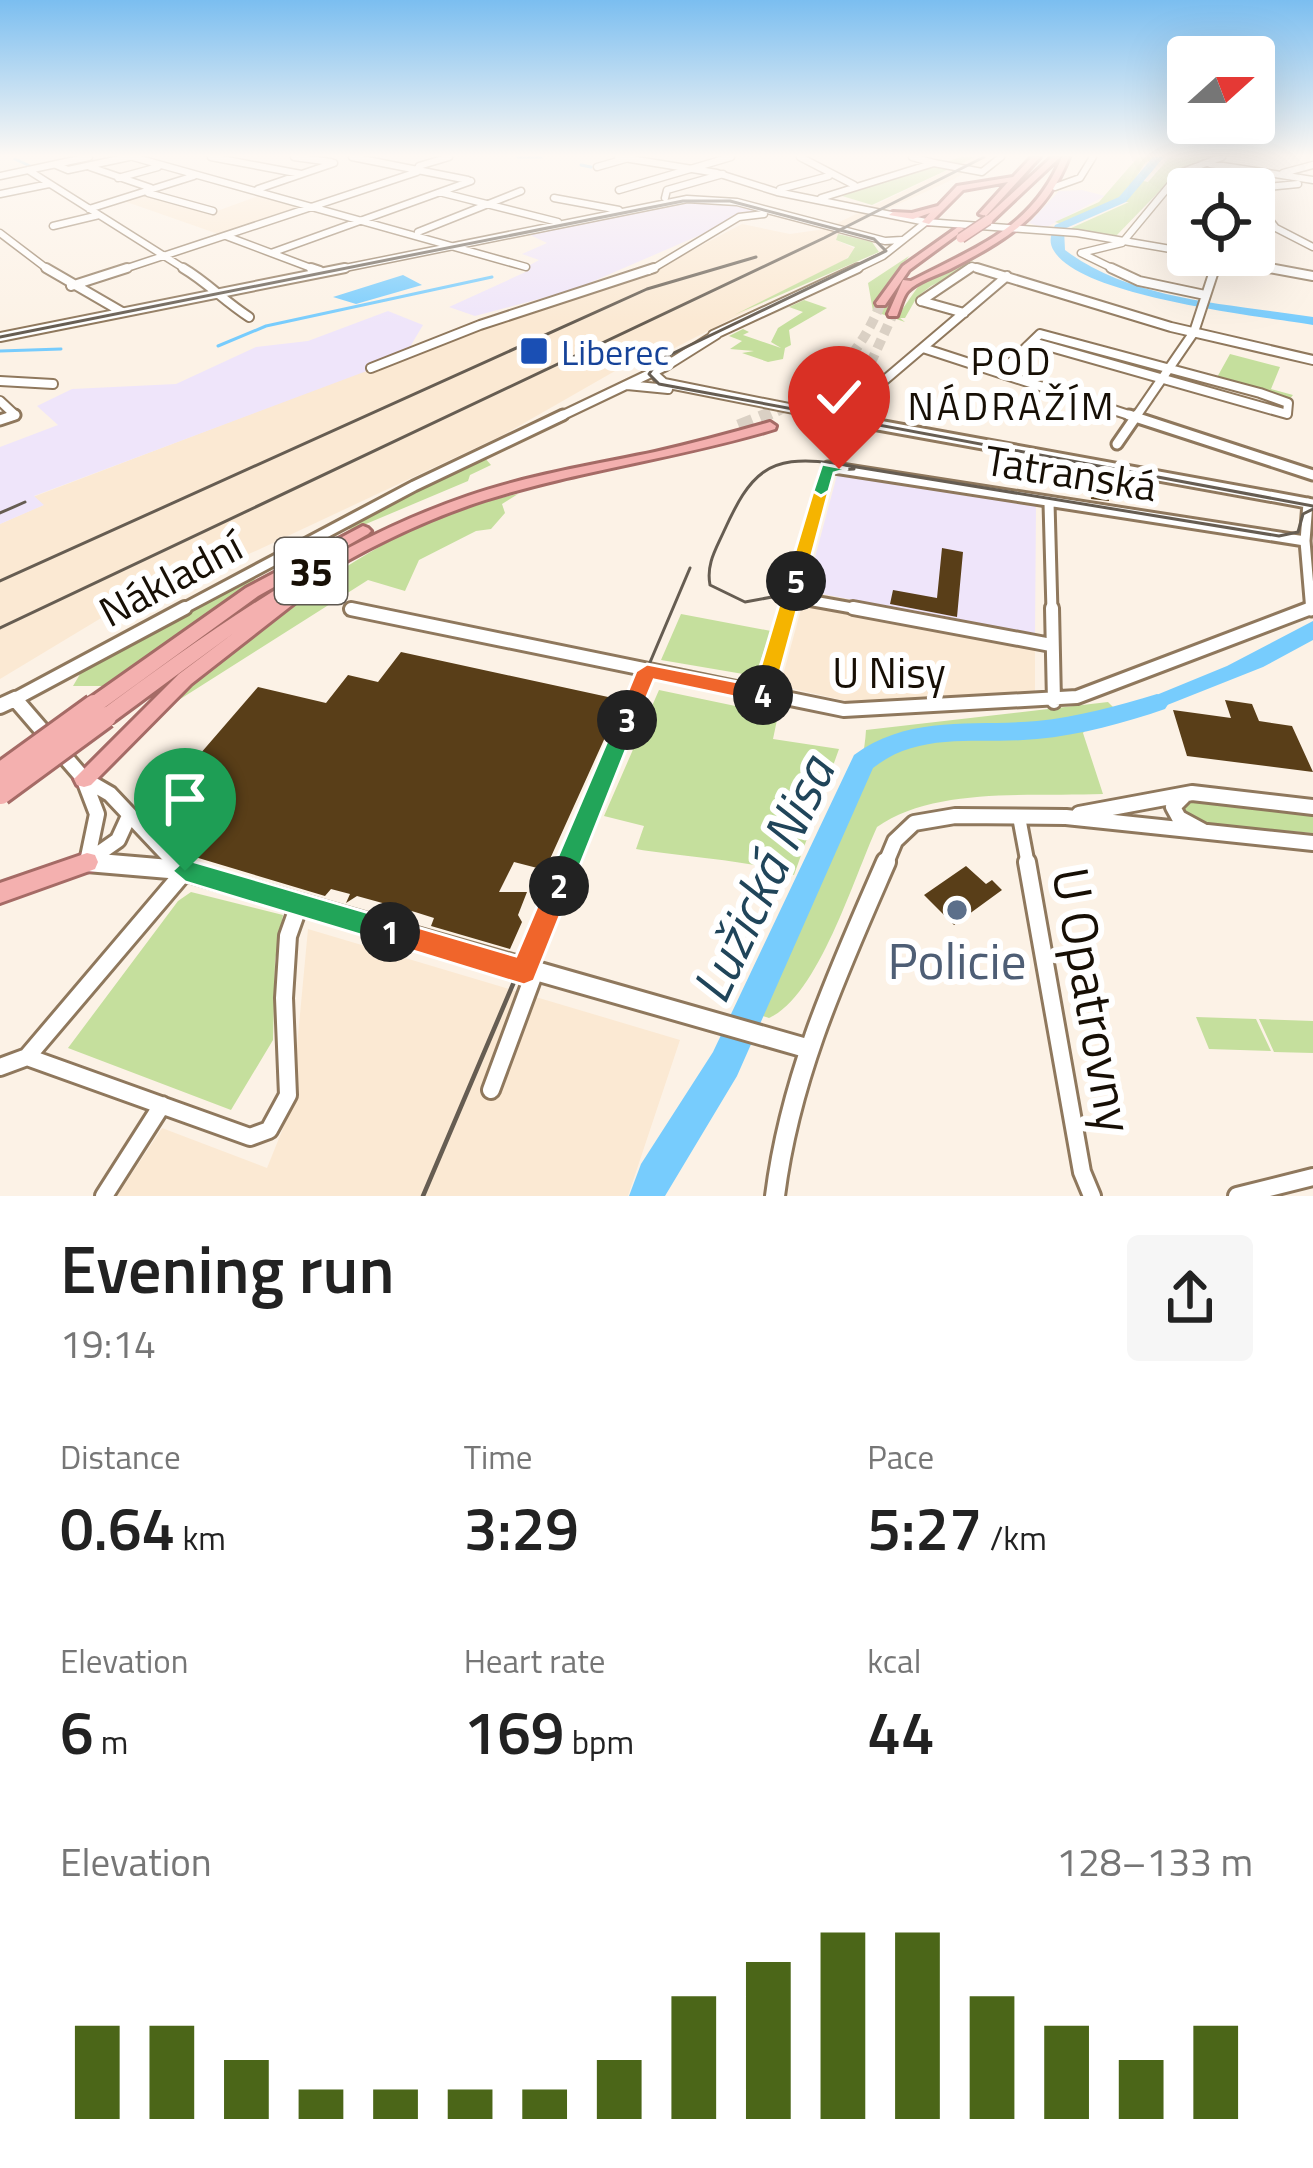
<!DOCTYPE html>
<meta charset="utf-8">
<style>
body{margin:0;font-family:"Titillium Web",sans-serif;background:#f6f6f6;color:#222;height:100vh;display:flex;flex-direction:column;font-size:45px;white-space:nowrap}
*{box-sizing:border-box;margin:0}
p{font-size:39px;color:#767676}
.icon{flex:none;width:66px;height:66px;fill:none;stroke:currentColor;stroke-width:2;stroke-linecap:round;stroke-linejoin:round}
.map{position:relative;height:1196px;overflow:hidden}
.panel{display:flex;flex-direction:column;background:#fff;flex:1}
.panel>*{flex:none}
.needle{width:78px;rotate:69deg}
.controls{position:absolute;left:1167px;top:36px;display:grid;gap:24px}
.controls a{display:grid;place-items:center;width:108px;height:108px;border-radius:12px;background:#fff;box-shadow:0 12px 48px #0002;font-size:60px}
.pin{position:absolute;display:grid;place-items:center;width:102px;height:102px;color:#fff;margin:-123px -51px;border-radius:50% 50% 50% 0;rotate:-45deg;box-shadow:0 0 12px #0007}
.pin .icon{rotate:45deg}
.km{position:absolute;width:60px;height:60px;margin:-30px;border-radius:50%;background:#222;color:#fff;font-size:33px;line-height:60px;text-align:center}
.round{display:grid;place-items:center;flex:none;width:126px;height:126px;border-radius:12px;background:#f6f6f6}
.headline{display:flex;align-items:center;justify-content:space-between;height:204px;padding:0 60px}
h1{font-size:66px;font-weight:600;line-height:90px}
.figures{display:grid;grid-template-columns:repeat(3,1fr);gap:18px;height:204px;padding:12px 60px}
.figures div{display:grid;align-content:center}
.figures b{font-size:60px;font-weight:600}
.figures small{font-size:33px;font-weight:400}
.figures p{font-size:33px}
.chart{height:336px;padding:24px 60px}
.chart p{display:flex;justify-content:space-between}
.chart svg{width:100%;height:216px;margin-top:12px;stroke:#4b6618;stroke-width:6}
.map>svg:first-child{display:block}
.built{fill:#fbe9d3}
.industrial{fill:#efe5fa}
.green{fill:#c5df9d}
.water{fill:#77ccfd}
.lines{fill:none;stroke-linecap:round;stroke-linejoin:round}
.stream{stroke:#77ccfd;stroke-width:3}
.river{fill:#77ccfd;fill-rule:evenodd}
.building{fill:#593e18}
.trunk-tunnel-far1{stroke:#dad0c4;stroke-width:10;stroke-dasharray:10 6;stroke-linecap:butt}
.trunk-tunnel{stroke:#dad0c4;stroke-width:15;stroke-dasharray:15 8;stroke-linecap:butt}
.minor-far4-casing{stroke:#8f785d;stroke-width:9}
.minor-far3-casing{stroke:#8f785d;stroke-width:12}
.minor-far2-casing{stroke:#8f785d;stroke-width:15}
.minor-far1-casing{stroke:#8f785d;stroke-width:18}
.minor-casing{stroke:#8f785d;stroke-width:22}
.tertiary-far2-casing{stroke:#8f785d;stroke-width:9}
.tertiary-far1-casing{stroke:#8f785d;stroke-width:20}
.tertiary-casing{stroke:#8f785d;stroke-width:24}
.trunk-casing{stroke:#a56b66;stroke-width:6}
.minor-far4{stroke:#fff;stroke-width:6}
.minor-far3{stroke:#fff;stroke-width:8}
.minor-far2{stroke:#fff;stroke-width:9}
.minor-far1{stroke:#fff;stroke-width:12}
.minor{stroke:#fff;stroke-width:16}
.tertiary-far2{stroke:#fff;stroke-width:6}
.tertiary-far1{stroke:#fff;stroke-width:14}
.tertiary{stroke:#fff;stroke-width:18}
.trunk{fill:#f4b0af;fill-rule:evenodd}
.tram{stroke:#665d52;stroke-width:3}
.rail-far1{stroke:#665d52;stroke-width:3}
.rail{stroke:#665d52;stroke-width:4.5}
.trunk-bridge-far1-casing{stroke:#a56b66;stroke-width:12;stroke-linecap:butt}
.trunk-bridge-casing{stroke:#a56b66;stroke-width:26;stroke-linecap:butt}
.trunk-bridge-far1{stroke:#f4b0af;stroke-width:9}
.trunk-bridge{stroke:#f4b0af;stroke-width:20}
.split-1{fill:#22a559;stroke:#fff;stroke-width:3}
.split-2{fill:#f0652b;stroke:#fff;stroke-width:3}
.split-3{fill:#22a559;stroke:#fff;stroke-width:3}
.split-4{fill:#f0652b;stroke:#fff;stroke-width:3}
.split-5{fill:#f5b400;stroke:#fff;stroke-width:3}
.split-6{fill:#f5b400;stroke:#fff;stroke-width:3}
.split-7{fill:#22a559;stroke:#fff;stroke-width:3}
.transit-dot{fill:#1a4fb4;stroke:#fff;stroke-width:4.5}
.service-dot{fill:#5c6f8a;stroke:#fff;stroke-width:4.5}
.labels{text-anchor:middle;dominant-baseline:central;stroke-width:12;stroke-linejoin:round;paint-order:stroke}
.far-transit-label{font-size:36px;fill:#164399;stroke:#fff;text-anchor:start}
.far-neighbourhood-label{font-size:39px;letter-spacing:3px;fill:#170f05;stroke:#fff}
.shield{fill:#fff;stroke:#5d5750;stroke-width:3}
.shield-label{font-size:39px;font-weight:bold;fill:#170f05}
.street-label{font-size:42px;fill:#170f05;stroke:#fff}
.near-service-label{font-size:51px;fill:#4e5e75;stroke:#fff}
.near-street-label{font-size:51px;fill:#170f05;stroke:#fff}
.near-water-label{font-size:54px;font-style:italic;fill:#20455a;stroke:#fff}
</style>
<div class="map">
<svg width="1313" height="1196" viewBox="0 0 1313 1196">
<rect width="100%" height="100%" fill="#fcf2e6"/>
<path class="built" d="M975,157H990L954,179L839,231L836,240L856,249L844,261L661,355L653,352L629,363L503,435L260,549L162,592L141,594L0,679V524L43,505L33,497L463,333L653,271L742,224L790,234L825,229Z
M144,194L209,214L261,195L306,207L221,235L121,200Z
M806,591L1035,634V692L851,702L780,686Z
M308,929L680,1040L628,1196H117L162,1128L267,1168L298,1091L296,1057Z"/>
<path class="industrial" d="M1082,190L1105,196L1045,228L1029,223L1059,191Z
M688,202H726L758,210L573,290L475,316L449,307L530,270V265L539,260L522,254L547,243L528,234Z
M388,311L423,325L404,357L34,496L44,505L0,524V447L58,425L37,406L72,389L176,384L256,347L308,341Z
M837,475L1036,506L1035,634L806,591Z"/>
<path class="green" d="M961,157H975L872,205L842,196Z
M1138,157H1156L1145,163L1135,179L1148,182L1169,158L1215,157L1177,173L1116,236L1069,229L1129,202H1114L1062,224L1055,222L1099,202Z
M838,234L872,242L879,252L734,315L848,258L855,247L836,240Z
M998,240L956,274L931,286L917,297L905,318H900L905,322L873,311L868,283L909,256L876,302L890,304L888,313L899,314L922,281Z
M804,300L827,308L789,330L791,345L785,348L783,359L768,362L742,353L754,351L730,349L742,341L729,336L743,329L749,332L743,335L781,348L771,342L778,328L803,312L789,307L754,323Z
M1230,354L1280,367L1271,389L1293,395L1287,402L1215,381Z
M484,457L491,465L470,475L468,481L354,529H346Z
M518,494L502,504L505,513L491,529L476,531L419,560L405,591L368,580L174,703L179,693C281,611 386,520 518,494Z
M251,577L257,581L103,686H73L83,669Z
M681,614L771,631L755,676L661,660Z
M659,690L778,715L773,739L839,749L794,875C752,860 683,857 636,849L644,826L604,816Z
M1108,702L1116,710L1097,715L1083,733L1103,794C1033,797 935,786 877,827C854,877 818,997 769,1018L754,1013C792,940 862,808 866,730Z
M1200,800L1313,813V833L1202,824L1182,808L1185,802Z
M191,892L283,915L275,961L273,1040L231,1110L68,1048L178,901Z
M1196,1017L1256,1019L1271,1051L1209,1049Z
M1259,1019L1313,1021V1053L1274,1052Z"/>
<path class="water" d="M403,275L422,285L356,304L333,297Z
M1313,621V640L1263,667L1137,717L1132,705L1227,666Z"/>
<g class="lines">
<path class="stream" d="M518,157H541
M15,159L30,166
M581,165L591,167
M218,346L266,326L492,277
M0,351L61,349"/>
<path class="river" d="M1153,157H1164L1126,202L1064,229L1065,250C1132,301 1232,304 1313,317V325C1259,316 1082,297 1054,251C1048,242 1051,234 1055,225L1119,197Z
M1157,694L1165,697L1169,703L1165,709C1124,723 1081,735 1037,739C979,745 921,730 873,768L737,1076L665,1196H629L641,1164L713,1052L854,755C910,714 972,727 1037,721C1078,717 1117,706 1157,694Z"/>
</g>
<path class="building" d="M1039,463L1107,476L1109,501L1091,499L1090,484L1040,474Z
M942,548L963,552L957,617L890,604L893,590L937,598Z
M401,652L622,700L545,870L514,862L499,892H527L518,915L522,922L510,949L431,926L434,918L415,912L357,896L346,903L350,894L331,889L325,896L185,854L213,818L210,802L168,791L258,687L326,703L348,675L378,682Z
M1225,700L1252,704L1259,721L1292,726L1313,772L1187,756L1173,710L1231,718Z
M966,866L986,884L992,880L1002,890L954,925L924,895Z"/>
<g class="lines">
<path class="trunk-tunnel-far1" d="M820,403L872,360L893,314
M762,418C821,393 857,362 881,303"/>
<path class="trunk-tunnel" d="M739,427L769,415"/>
<g class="minor-far4-casing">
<path id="minor-far4" d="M133,157L526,267
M211,157L301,174
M294,157L331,162
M352,157L468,180
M800,157L854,185
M934,163L982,172L1001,157
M1210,164L1313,180
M56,165L68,170L129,157
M90,167L151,188
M597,167L632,157
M28,170L188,271
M1283,173L1313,165
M0,176L89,157
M118,178L158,167
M1055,187L1080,178L1093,157
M258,189L334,163
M780,189L829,176
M1248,189L1298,184
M619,190L731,157
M148,193L213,211
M443,193L558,222
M0,194L49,184
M554,198L619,210
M665,198L667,190L723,174
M821,198L934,163L912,157
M1254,200L1276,228L1313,247
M89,209L194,176
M53,226L99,215
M418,232L521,191
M0,233L50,271
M226,236L319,271
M271,253L471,181
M1212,259L1235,261L1220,255
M1235,261L1285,271
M118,271L417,172L419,166L449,157
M330,271L687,199L737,202L885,241L902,240
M649,271L739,217L764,214
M852,271L883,256L926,222
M965,271L972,266L987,271
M1118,271L1081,253L1122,243L1180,173L1222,157
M1214,271L1217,261"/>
</g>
<g class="minor-far3-casing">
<path id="minor-far3" d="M46,268L122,312
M183,268C207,282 224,301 249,317
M311,268L320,271
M977,268L1171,327L1313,360
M1111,268L1139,281L1205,295
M1269,268L1313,276
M71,286L127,268
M921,301L970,268
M921,301L964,313
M713,335L858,268
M0,337L345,268
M1033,342L1287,414
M923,348L1138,418
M657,366L654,374L664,383L839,418
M371,368L480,325L654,268
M1001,372L1040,334L1260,393L1288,403L1287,414
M0,381L53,384
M627,385L668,389
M0,401L15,415L6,418
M557,418L666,366L717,334
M840,418L1007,276
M1135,418L1194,332L1215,268"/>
</g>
<g class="minor-far2-casing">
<path id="minor-far2" d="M823,415L1313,504
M1129,415L1313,475
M839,419L844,415
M0,420L15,415
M1117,444L1137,415
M1049,503L1052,611
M1308,503L1305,541L1311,611
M791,597L869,611
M351,609L363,611
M179,611L414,486L563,415
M788,611L828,467L1305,541"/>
</g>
<g class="minor-far1-casing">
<path id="minor-far1" d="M853,608L1051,645
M1052,608L1054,702
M351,609L844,710L1077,697L1311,608
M765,696L789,608
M15,699L185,608
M1019,817L1028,865
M567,865L647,671"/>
</g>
<g class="minor-casing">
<path id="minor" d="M1027,862L1082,1172L1092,1196
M525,968L569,862
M27,1057L185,871
M0,1067L27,1057L250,1137L269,1130L288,1095L284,998L288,936L299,905
M491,1090L534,974
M104,1196L162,1105
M1237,1196L1313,1177"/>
</g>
<g class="tertiary-far2-casing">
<path id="tertiary-far2" d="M618,157L717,173L777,192L926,222L1077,233L1188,252
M1202,255L1211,257"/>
</g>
<g class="tertiary-far1-casing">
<path id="tertiary-far1" d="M0,706L15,699L84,779L110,794L177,865
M84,780L97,814L87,862
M1185,795L1173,807L1179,818L1203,831
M1079,814L1192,793L1313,807
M88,861L118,840L129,816
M87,862L122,865
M885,865L895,841L914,823L955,816L1066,817L1313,843"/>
</g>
<g class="tertiary-casing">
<path id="tertiary" d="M87,862L181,870
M173,862L185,871L806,1048
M775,1196C790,1076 838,972 886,862"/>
</g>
<g class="trunk-casing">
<path id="trunk" d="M1032,157H1040L986,216L979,214L1008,182L963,190L929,224L922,222L930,213L913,219L889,215L893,212L912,213L938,206L957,186L1013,177Z
M1052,157H1060L991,222H985V218Z
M1062,157H1069C1046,217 1004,241 950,269C938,275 917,281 908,291C903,296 900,309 897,316H889L888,314L903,280L911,281C976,247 1032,229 1062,157Z
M958,227L965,229L909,270L885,305H877L876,303L903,266Z
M770,422L776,426L775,429C679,458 580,470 485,500C423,520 364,549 309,583L312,587L310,591L191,684L91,785L84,787L77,785L74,779L179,674L235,632L113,722H99L97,717L99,712C215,627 331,543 468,496C529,475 593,465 655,452C694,443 732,433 770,422Z
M363,526L368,528L371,531L368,534L258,596L101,710H87L85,705L87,700L246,588Z
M87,853L95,855L98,862L95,869L0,903V883Z"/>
</g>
<use href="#minor-far4" class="minor-far4"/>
<use href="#minor-far3" class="minor-far3"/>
<use href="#minor-far2" class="minor-far2"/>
<use href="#minor-far1" class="minor-far1"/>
<use href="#minor" class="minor"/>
<use href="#tertiary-far2" class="tertiary-far2"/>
<use href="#tertiary-far1" class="tertiary-far1"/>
<use href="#tertiary" class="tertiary"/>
<use href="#trunk" class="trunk"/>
<path class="tram" d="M0,337L683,201H730L874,239L886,251L659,360L649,374L659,384L1313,506
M854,469L836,470L822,479L793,580L783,595L745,602L710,585C706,564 716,549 724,531C750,474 767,454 832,463L1279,536L1298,532L1303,514L1313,509"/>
<path class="rail-far1" d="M0,513L25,502
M0,581L647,289L756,257
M0,628L824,238L984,157
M564,865L690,568"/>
<path class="rail" d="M423,1196L565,862"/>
<g class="trunk-bridge-far1-casing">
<path id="trunk-bridge-far1" d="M961,238L988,220"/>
</g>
<g class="trunk-bridge-casing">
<path id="trunk-bridge" d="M0,773L94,705
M1,794L106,717"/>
</g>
<use href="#trunk-bridge-far1" class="trunk-bridge-far1"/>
<use href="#trunk-bridge" class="trunk-bridge"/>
</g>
<linearGradient id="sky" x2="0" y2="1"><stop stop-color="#7bbef0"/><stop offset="0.48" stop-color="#fef9f4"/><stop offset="1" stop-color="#fef9f4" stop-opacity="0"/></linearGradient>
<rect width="1313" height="324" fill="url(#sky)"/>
<path class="split-1" d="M185,859L390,919L400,923L404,932L400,940L390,944L185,882L172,871Z"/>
<path class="split-2" d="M559,875L568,878L572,886L534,981L524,985L390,944L380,940L376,932L380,923L390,919L516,956L549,878Z"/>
<path class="split-3" d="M627,712L638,720L572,886L568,895H549L545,886L616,720Z"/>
<path class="split-4" d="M647,664L763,687L774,695L763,703L654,680L635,726H619L616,720L636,671Z"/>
<path class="split-5" d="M796,575L805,581L774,695L763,703L752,695L786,581Z"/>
<path class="split-6" d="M821,486L829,491L805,581L789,585L786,581L813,491Z"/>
<path class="split-7" d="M822,464L848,469L834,473L829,491L821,496L813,491Z"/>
<rect class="transit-dot" x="519" y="336" width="30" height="30" rx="6"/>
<circle class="service-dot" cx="957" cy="910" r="12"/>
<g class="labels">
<g class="far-transit-label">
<text x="561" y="351">Liberec</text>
</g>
<g class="far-neighbourhood-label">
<text x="1012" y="360">POD<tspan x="1012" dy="45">NÁDRAŽÍM</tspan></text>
</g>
<rect class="shield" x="275" y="538" width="72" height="66" rx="9"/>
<g class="shield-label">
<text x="311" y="571">35</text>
</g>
<g class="street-label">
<text transform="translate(1071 472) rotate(9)">Tatranská</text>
<text transform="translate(170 578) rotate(-28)">Nákladní</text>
<text x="889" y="672">U Nisy</text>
</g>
<g class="near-service-label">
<text x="957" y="960">Policie</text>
</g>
<g class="near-street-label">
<text transform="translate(1094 1000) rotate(80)">U Opatrovny</text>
</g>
<g class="near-water-label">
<text transform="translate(762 879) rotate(-65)">Lužická Nisa</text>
</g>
</g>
</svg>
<div class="controls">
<a><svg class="needle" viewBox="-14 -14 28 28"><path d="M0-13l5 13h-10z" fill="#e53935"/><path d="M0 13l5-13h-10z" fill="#767676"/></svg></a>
<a><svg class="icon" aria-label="locate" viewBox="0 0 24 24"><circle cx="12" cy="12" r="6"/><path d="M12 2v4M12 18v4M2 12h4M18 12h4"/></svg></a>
</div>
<div class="pin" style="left:185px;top:871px;background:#1e9e55"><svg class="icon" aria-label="arrive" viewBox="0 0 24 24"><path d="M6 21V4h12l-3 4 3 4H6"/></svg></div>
<div class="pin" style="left:839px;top:469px;background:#d93025"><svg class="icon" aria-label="check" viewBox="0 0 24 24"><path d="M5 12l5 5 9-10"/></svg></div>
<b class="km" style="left:390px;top:932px">1</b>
<b class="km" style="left:559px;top:886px">2</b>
<b class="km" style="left:627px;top:720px">3</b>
<b class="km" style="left:763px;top:695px">4</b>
<b class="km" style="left:796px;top:581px">5</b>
</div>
<section class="panel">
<div class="headline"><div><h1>Evening run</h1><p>19:14</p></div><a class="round"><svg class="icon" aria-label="share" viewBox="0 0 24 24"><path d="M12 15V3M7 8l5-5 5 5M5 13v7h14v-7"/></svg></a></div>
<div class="figures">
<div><p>Distance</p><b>0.64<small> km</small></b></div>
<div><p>Time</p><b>3:29</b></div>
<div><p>Pace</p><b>5:27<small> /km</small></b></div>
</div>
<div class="figures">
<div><p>Elevation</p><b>6<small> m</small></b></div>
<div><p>Heart rate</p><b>169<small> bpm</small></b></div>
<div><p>kcal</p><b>44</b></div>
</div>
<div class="chart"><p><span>Elevation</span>128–133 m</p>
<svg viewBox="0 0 160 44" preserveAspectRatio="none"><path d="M5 44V25M15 44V25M25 44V32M35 44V38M45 44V38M55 44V38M65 44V38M75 44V32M85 44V19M95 44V12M105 44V6M115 44V6M125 44V19M135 44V25M145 44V32M155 44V25"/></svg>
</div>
</section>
